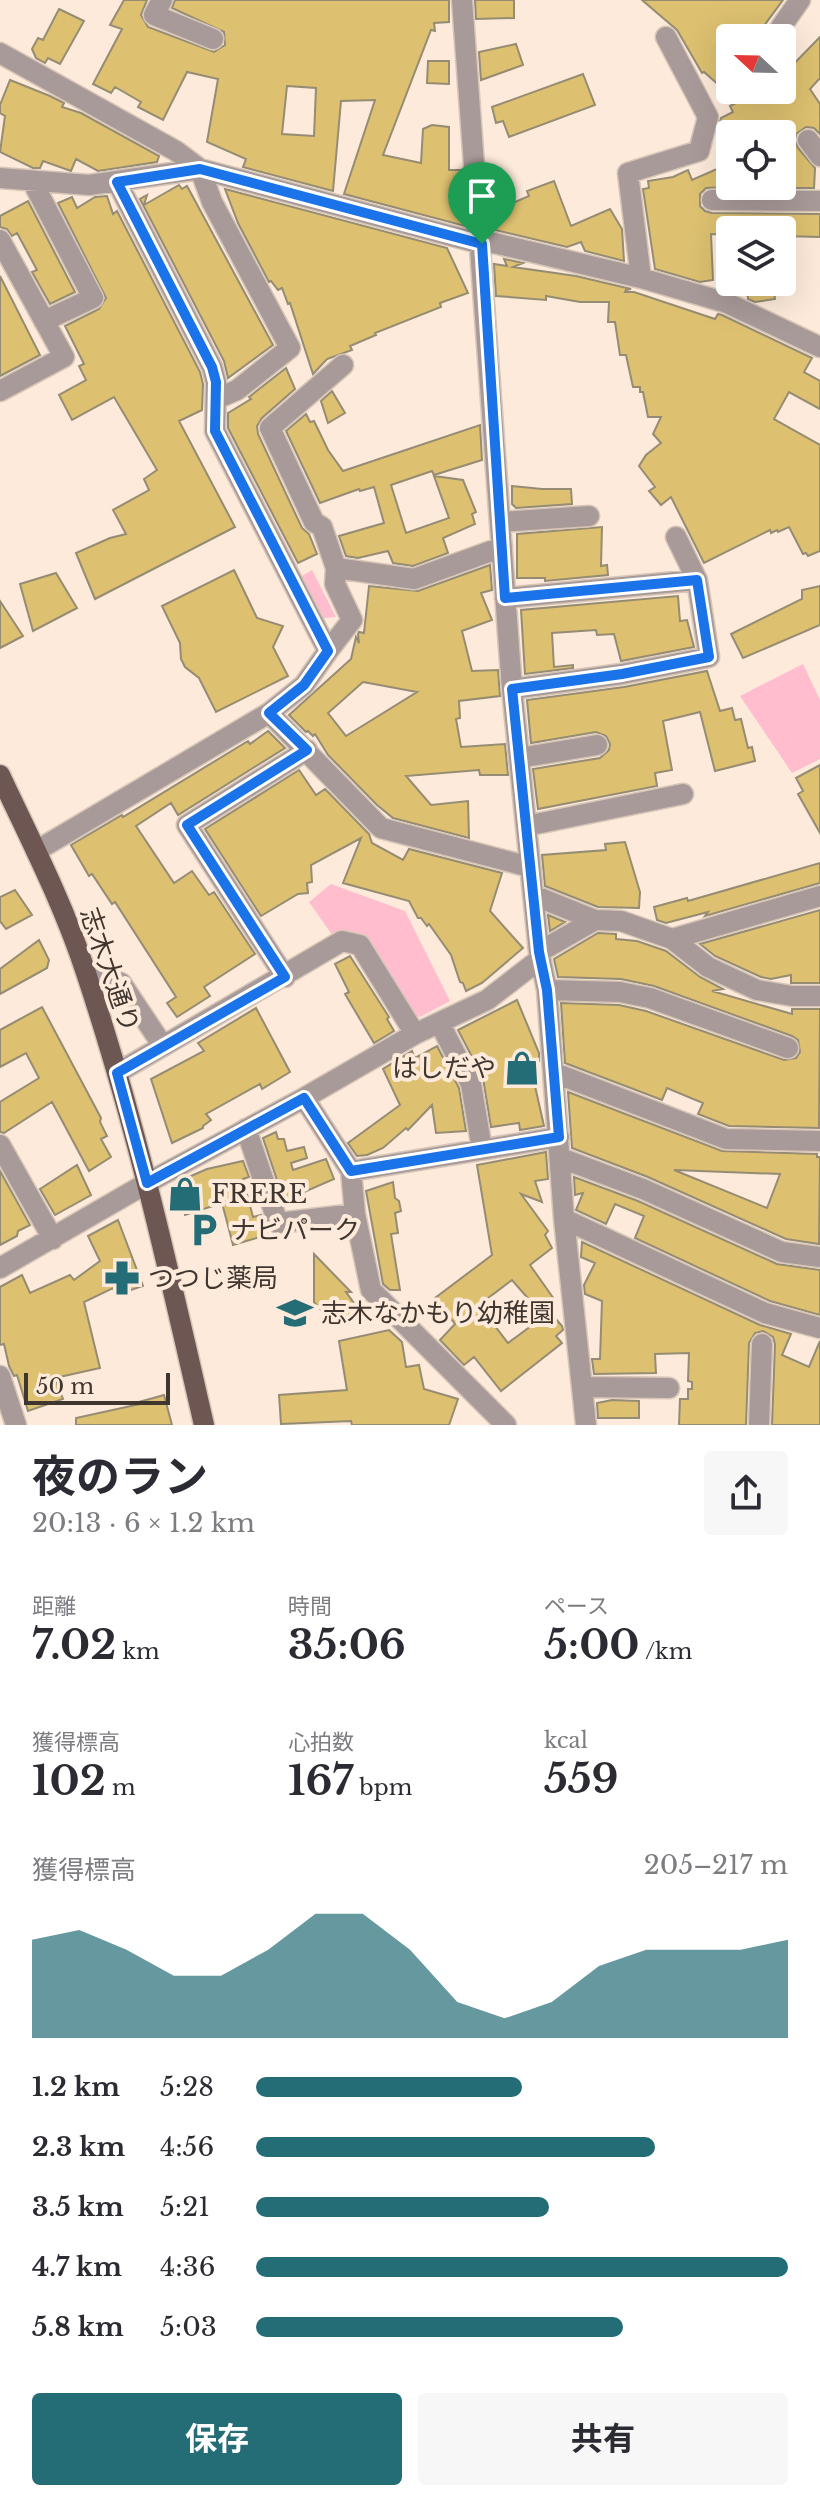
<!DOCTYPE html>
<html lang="ja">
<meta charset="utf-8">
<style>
body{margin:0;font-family:"Libre Baskerville","Noto Sans JP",serif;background:#f7f7f7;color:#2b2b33;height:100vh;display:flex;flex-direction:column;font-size:30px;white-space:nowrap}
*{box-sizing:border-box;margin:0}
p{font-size:26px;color:#7c7c81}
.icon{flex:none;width:44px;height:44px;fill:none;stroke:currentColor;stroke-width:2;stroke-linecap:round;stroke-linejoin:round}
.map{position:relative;height:1425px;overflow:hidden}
.details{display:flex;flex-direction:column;background:#fff;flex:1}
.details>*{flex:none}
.needle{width:52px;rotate:292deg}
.buttons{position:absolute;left:716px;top:24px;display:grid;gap:16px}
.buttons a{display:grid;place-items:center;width:80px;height:80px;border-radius:8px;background:#fff;box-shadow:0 8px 32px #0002;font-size:40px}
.scale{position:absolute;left:24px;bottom:20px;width:146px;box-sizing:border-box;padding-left:8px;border:4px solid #3f362f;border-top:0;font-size:22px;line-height:28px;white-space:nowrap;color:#3f362f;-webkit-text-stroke:6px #fdeada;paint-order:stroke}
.pin{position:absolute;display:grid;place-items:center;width:68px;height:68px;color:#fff;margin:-82px -34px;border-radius:50% 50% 50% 0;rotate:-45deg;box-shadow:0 0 8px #0007}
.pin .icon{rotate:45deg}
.round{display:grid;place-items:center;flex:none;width:84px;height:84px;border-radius:8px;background:#f7f7f7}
.head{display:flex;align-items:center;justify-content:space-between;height:136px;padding:0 32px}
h1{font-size:44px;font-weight:700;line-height:60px}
.metrics{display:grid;grid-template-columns:repeat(3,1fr);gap:12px;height:136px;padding:8px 32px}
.metrics div{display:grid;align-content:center}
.metrics b{font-size:40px;font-weight:700}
.metrics small{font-size:22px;font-weight:400}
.metrics p{font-size:22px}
.chart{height:224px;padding:16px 32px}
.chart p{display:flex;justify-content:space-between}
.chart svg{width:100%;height:144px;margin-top:8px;fill:#246d77;opacity:.7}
.action{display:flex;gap:16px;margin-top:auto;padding:16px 32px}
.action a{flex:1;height:92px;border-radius:8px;background:#246d77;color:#fff;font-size:32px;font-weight:700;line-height:92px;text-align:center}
.action a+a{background:#f7f7f7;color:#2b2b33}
ul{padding:0 32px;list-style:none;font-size:26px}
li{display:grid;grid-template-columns:128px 96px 1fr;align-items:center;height:60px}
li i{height:20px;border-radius:10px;background:#246d77}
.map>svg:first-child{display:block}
.green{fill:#ffbdce}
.building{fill:#ddc070;stroke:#958c73;stroke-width:2;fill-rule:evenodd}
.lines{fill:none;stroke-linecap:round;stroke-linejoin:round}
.minor-casing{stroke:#d7c6b8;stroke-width:23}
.major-casing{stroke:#d7c6b8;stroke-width:23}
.minor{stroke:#a89a98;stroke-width:20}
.major{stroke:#6e5752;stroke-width:20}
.route-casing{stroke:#fff;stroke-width:16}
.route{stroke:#1a73e8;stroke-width:10}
.labels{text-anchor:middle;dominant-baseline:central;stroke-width:8;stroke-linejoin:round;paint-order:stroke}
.street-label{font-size:26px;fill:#3f362f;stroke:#fdeada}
.poi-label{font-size:26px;fill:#3f362f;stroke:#fdeada;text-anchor:start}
</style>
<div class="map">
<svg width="820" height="1425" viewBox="0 0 820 1425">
<rect width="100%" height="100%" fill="#fdeada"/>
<path class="green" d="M312,570L336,617L323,618L302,576Z
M803,664L820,700V759L792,773L740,696Z
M331,884L405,911L450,1001L420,1017L410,1015L367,942L335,939L309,902Z"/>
<path class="building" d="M124,0H147L141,15L148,27L214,52L225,45L224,32L172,8L175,0H449V22L434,23L435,31L431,30L383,155L421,163L423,129L432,125L449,127V170H461L465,226L344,194L375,100L341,101L333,191L243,167L246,159L207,142L218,79L187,72L163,120L138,107L141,102L115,87L111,93L93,84L122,29L110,25ZM287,86L316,88L314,136L282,134Z
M475,0H514V18L476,19Z
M642,0H783L755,38H730V90H782V76L820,37V78L810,89L820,104V134L814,128L806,127L796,134L795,141L798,148L815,168L814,188H769L782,186V134H730V161L717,134L721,118L733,112L730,106L738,102L704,72L702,73L677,30Z
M59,9L84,21L60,64L48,58L45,63L36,58L32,49L38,38L43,40Z
M516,44L523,65L481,80L479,52Z
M428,61H449V84L427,83Z
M583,74L595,105L509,137L503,121L496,123L492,107Z
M10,80L50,96L64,103L62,107L81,113L159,156L157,162L98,171L76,159L71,171L43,161L40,168H33L0,152L5,116L0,113V105Z
M726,165V187L706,188L700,194V206L705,211L712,213L820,214V237L782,236V230H730V235L711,234L713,280L700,282L655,269L643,189L649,188L648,181L673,177L688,170L692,180Z
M554,181L571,226L610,209L622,229L624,261L585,251L581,242L567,247L495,230L490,213L529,196L527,191Z
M179,185L182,189L187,186L273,345L228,378L224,361L140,199L147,195L144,205Z
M225,189L447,248L468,293L440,303L441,307L375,333L376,335L350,346L352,350L327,359L313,374L290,303L288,304L282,288L278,290L271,281L269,282L238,223Z
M107,196L113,214L117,211L200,372L203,384L202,410L179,421L235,527L95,599L76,553L110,538L126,534L113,510L149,490L144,479L157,470L114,397L72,420L59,395L86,380L79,366L84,364L65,326L99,309L106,298L58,203L72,197L77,208L95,197Z
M28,201L75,292L50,304L32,272L37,270L17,233L12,236L7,229L0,227V216Z
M504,259L523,263L513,267L576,276L631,289L626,290L625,292H634L715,319L718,314L722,315L812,358L804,372L820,381V409L789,392L774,419L820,445V551L808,556L806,553L803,554L789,527L778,532L777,530L771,533L770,530L704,563L671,497L661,505L649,491L655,487L639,466L646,455L661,443L653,434L661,417H648L643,392H640V387H633L626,355H620L615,322H608L609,302H580L546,296V300L496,296L494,264L507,266Z
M0,276L40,355L0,376Z
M746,282H773L775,299L755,302L748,299Z
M286,368L295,389L262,418L257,426L258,434L302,528L309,534L317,554L298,563L228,428V413L251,399L249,397Z
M332,391L345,413L328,423L321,401Z
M306,414L310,422L314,421L328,450L343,471L480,425L482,460L434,475L432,471L391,485L406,533L449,518L434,476L463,480L476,512L472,514L475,524L443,538L448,553L413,566L393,563L388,551L358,558L346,556L339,536L384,523L374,487L360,491L359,489L320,503L286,431Z
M512,486L542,489H571L572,504L516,508L512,504Z
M602,527L601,566L607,565L608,575L545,581V578H517V534Z
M490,565L492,590L481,593L492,620L462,631L472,671L498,670L500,696L459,701L460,718L456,719L461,747L505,744L508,775H480L479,770L406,776L431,805L468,801L469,838L393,818L377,805L328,755L315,734L313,736L308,731L306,732L289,715L351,659L356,637L359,643L358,634L359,632L364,633L369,586L418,591ZM363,682L417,692L346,736L328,713Z
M234,570L257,618L283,626L273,647L288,676L216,712L199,678L185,667L181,659L180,643L162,606Z
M56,573L77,608L33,631L20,584Z
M820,586V625L743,658L731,634L802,599V590Z
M678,596L680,621L687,620L694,647L621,661L614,634L597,635L596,630L552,633L554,667L573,665V668L525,674L521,610Z
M0,601L23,636L0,648Z
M707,671L720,711L732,708L735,720L741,719L748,748L752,747L755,761L715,771L700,712L663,721L672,770L655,773L657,786L538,809L533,769L600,758L609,750L610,744L606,736L596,732L531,743L527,700L624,687Z
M268,731L285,748L178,815L171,803L136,826L174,883L192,871L209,895L214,892L255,954L204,987L210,996L177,1017L167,1003L176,997L115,902L112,904L92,874L89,876L71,845L122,815L123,817L248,741L250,744Z
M820,765V833L798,794L803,791L796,778Z
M299,770L316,795L325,789L369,834L372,843L403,860L409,849L502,873L490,911L523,948L482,983L466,991L463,983L460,982L451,955L429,924L427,926L421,918H418L409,901L343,883L361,838L311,865L312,882L307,883L308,893L298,894L261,916L205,829Z
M625,842L640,892L639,908L598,907L545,886L542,855L606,850L605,844Z
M820,863V883L705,916L708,912L666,923L657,920L654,907L687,898L688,901Z
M15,890L32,915L6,929L0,921V897Z
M820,910V983H791V975L771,979L761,977L715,956L700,944Z
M548,915L565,922L550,931Z
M598,933L616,934V939L637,941L666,951L700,977L723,989L712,991L792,1014V1009H820L819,1128L729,1126L698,1114L703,1103L667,1088L662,1100L565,1063L561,1003L619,1005L646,1011L784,1060L796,1058L800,1052L798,1040L792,1036L654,986L621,979L558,977L554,959Z
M39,940L49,960L47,968L0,994V969Z
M350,956L389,1017L387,1019L394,1031L374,1043L345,994L349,992L335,964Z
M517,1000L539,1053V1061L530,1064L544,1126L520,1130L519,1123L491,1127L483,1078L458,1030Z
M42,1007L101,1118L100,1122L107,1136L101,1139L111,1157L89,1171L52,1102L4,1133L0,1132V1102L39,1078L26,1053L0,1067V1030Z
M256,1008L290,1072L262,1089L260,1084L206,1114L211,1120L203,1126V1128L172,1143L151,1079L204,1051L198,1043Z
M437,1046L459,1088L466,1131L436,1133L432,1105L408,1130L406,1128L383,1148L367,1155L357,1156L348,1143L400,1105L383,1069L412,1051L415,1058Z
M568,1092L722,1151L817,1154V1157H820L819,1244L786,1239L648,1177L572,1148ZM674,1170L780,1174L767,1208Z
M276,1132L278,1139H284L287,1151L304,1147L307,1158L291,1163L293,1170L326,1159L334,1179L304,1192L306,1198L285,1204L263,1138Z
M546,1152L548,1179L535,1181L542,1202L521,1194L548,1231L545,1235L552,1248L530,1265L554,1299L539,1311L512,1280L479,1305L508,1343L550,1312L562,1326L563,1330L556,1336L562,1343L501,1391L474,1357L464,1365L440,1340L455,1324L435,1298L492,1255L477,1165Z
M243,1161L249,1177L243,1179L253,1217L261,1215L267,1235L233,1245L222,1203L185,1215L180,1189L184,1179L207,1169Z
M77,1165L91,1195L55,1215L40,1189Z
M0,1171L30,1225L18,1231L17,1236L0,1245Z
M574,1177L638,1201L777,1264L820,1270V1315L770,1301L635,1238L644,1216L615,1204L606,1224L576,1210L583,1193L575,1195Z
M393,1182L395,1198L399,1201L401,1211L395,1213L398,1233L391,1234L400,1290H390L383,1284L366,1191Z
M118,1220L143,1286L116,1295L113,1288L84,1302L100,1368L55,1378L63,1399L28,1411L17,1375L14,1376L9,1366L4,1344L0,1345V1287L22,1275L30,1293L70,1275L74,1280L100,1261L88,1236Z
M582,1242L760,1325L791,1334L782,1355L809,1367L820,1341V1425H772L775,1344L773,1337L763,1331L755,1333L749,1343L746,1425H679L680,1399H688V1389H692V1382L688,1381L689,1353L655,1354L656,1373L594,1374L592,1359H600L602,1301L585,1294L584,1285L595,1263L581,1257Z
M314,1254L351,1292H346L359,1310L351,1321L322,1311L314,1302Z
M389,1330L402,1342L406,1367L419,1365L424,1389L458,1399L449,1425H352L351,1421L281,1424L279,1395L347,1390L339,1341Z
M164,1395L172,1425H76V1418L140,1404L139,1402Z
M612,1400L639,1401V1418H598L597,1403Z"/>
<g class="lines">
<g class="minor-casing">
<path id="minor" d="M162,0L154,15L213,39
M462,0L512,689L539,952L547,990L564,1219L586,1425
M781,27L800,0
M0,53L176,151L200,169L212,202L290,348L237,390L216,399
M808,140L820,156
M0,178L89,185L200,169L482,244L494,243L641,278L727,303L820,347
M32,181L93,298L44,321
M712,200L820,201
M0,240L64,357L0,391
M641,278L628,173L699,151L708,117L666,37
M500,522L589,516
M676,537L697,580
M336,568L322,527L314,522L270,428L343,365
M505,598L697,580L709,657L622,674L512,689
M328,651L352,620L335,584L336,568L414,579L502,547
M269,713L381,828L530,867
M519,758L597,745
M526,826L683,794
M36,851L269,713L304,685L328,651L215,431L216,382L212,367L117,182
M533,895L595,920L621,921L672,939L708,967L757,990L792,996H820
M672,939L820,896
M539,952L595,920
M85,968L121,983L163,1046L342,941L360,945L415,1034
M285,977L187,825L307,750
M547,990L620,992L650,998L788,1048
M440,1024L471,1084L482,1149
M117,1073L163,1046
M555,1073L726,1139L820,1141
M304,1098L351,1171L355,1214L371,1290L506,1425
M246,1129L278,1223L355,1214
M0,1145L53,1239
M561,1158L643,1189L782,1252L820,1257
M351,1171L559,1137
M564,1219L765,1313L820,1328
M0,1268L147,1183L304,1098L415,1034L487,1000L540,959
M0,1376L16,1425
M582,1387L669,1388
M759,1425L762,1344"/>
</g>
<g class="major-casing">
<path id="major" d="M0,775C30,839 63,903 85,970C135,1119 169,1272 204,1425"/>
</g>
<use href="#minor" class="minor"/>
<use href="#major" class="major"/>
</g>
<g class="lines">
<g class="route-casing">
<path id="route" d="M200,169L482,244L505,598L697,580L709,657L622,674L512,689L539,952L547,990L559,1137L351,1171L304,1098L147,1183L117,1073L285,977L187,825L307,750L269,713L304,685L328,651L215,431L216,382L212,367L117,182Z"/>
</g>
<use href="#route" class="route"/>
</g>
<defs>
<g id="shop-bare" transform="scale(2.76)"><path d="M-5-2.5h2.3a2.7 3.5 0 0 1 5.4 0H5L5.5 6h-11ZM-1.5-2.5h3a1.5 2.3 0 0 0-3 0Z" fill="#246d77" stroke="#fdeada" stroke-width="2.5" paint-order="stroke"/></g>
<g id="parking-bare" transform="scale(2.76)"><path d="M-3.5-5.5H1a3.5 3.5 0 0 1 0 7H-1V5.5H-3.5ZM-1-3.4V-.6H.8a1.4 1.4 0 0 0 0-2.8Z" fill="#246d77" stroke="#fdeada" stroke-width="2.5" paint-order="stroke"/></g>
<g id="pharmacy-bare" transform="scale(2.76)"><path d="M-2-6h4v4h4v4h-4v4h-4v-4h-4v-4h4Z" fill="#246d77" stroke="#fdeada" stroke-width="2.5" paint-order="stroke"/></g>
<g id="school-bare" transform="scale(2.76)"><path d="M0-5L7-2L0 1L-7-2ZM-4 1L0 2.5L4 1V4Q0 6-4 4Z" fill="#246d77" stroke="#fdeada" stroke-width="2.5" paint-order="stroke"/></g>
</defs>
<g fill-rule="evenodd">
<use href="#shop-bare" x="522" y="1068"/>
<use href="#shop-bare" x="185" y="1194"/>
<use href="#parking-bare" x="204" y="1230"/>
<use href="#pharmacy-bare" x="122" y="1278"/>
<use href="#school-bare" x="295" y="1313"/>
</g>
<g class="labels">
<g class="street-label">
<text transform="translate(110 970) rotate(71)">志木大通り</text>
</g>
<g class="poi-label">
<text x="496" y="1068" text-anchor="end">はしだや</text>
<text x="211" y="1194">FRERE</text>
<text x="230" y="1230">ナビパーク</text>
<text x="148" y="1278">つつじ薬局</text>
<text x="321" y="1313">志木なかもり幼稚園</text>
</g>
</g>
</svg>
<div class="buttons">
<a><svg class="needle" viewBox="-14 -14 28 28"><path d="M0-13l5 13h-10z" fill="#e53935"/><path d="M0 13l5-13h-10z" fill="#7c7c81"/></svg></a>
<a><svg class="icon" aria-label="locate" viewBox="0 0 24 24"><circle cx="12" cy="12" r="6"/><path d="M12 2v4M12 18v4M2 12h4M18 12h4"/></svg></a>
<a><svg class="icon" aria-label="layers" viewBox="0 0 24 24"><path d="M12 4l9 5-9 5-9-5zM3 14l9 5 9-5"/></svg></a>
</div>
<div class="scale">50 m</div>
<div class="pin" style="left:482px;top:244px;background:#1e9e55"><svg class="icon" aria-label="arrive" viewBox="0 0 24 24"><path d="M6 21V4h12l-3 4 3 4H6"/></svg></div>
</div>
<section class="details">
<div class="head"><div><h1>夜のラン</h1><p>20:13 · 6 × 1.2 km</p></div><a class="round"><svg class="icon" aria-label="share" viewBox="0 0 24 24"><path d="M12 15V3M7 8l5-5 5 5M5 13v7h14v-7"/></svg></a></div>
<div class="metrics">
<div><p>距離</p><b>7.02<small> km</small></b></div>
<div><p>時間</p><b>35:06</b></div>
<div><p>ペース</p><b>5:00<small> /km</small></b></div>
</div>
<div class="metrics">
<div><p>獲得標高</p><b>102<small> m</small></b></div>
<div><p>心拍数</p><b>167<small> bpm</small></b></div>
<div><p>kcal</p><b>559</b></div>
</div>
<div class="chart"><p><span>獲得標高</span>205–217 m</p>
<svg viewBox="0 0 160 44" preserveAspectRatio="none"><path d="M0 44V14L10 11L20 17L30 25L40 25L50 17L60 6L70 6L80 17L90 33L100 38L110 33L120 22L130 17L140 17L150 17L160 14V44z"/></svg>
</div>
<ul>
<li><b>1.2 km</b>5:28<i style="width:50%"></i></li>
<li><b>2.3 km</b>4:56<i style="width:75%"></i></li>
<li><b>3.5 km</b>5:21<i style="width:55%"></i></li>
<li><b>4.7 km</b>4:36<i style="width:100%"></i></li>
<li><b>5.8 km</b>5:03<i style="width:69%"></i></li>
</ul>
<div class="action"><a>保存</a><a>共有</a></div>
</section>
